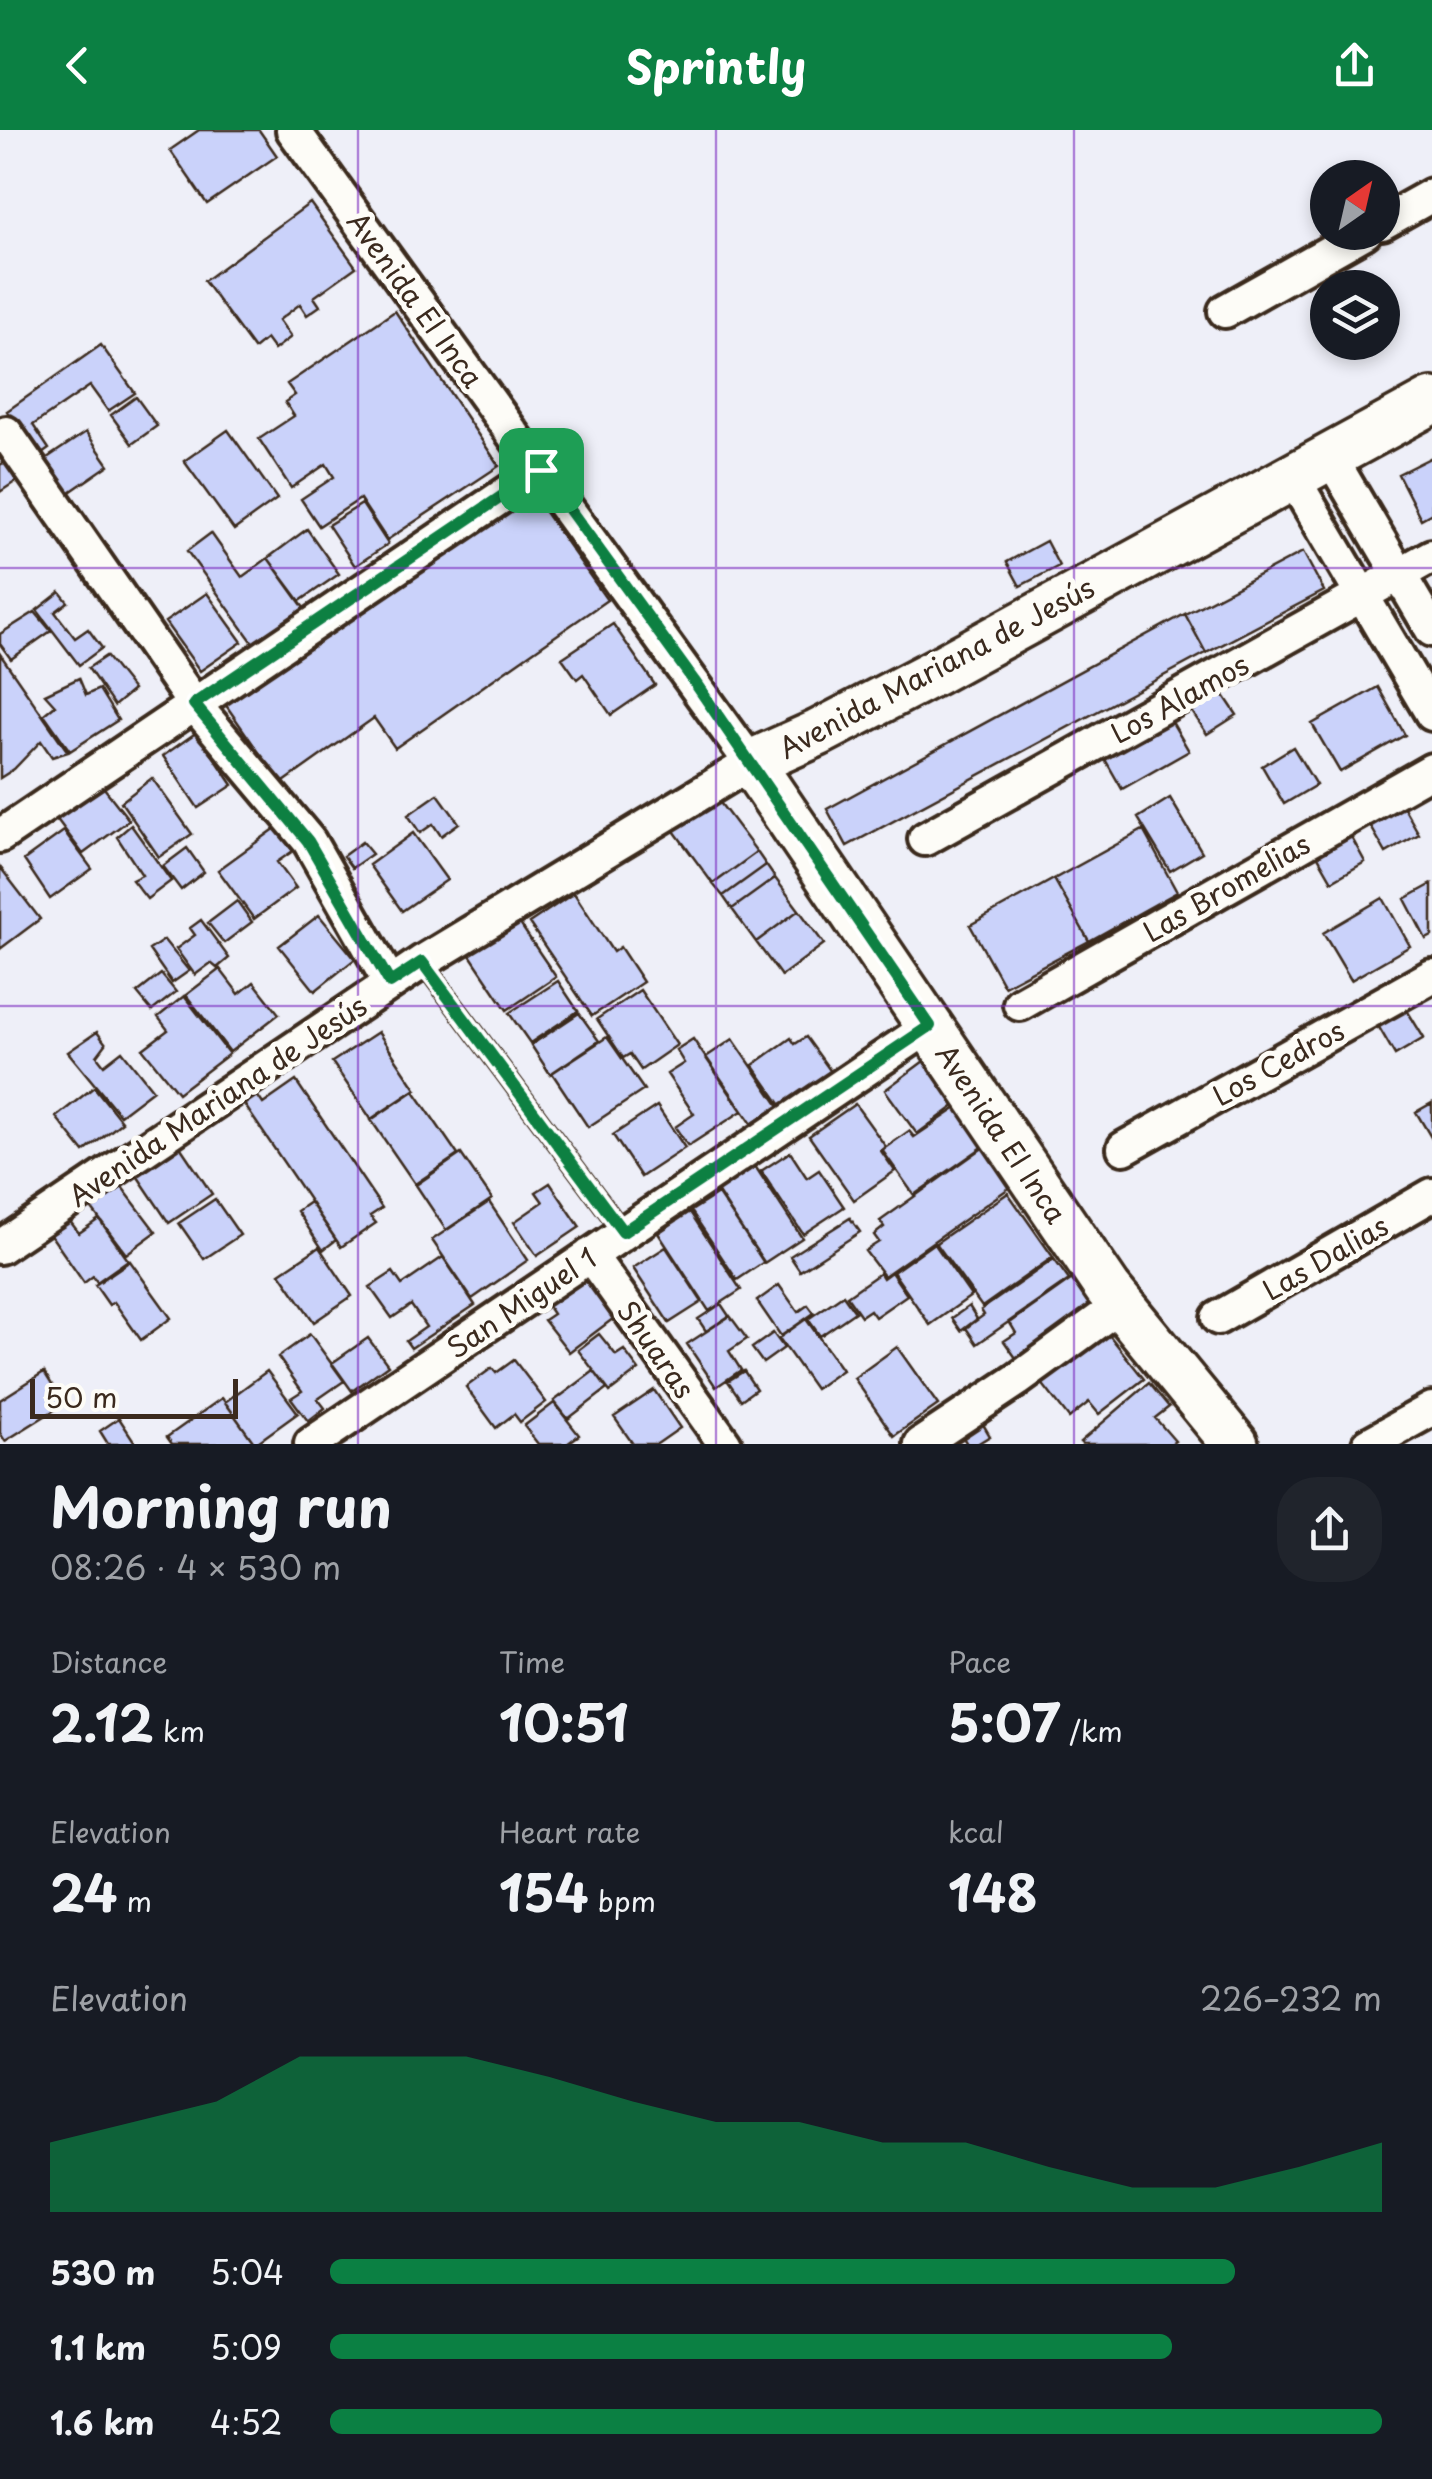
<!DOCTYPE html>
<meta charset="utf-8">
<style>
body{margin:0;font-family:"Playpen Sans",sans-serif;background:#20242c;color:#f1f3f6;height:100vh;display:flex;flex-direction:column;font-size:38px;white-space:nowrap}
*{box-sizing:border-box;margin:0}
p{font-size:32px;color:#9ea1a6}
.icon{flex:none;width:55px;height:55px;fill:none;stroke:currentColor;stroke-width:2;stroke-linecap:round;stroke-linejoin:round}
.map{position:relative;height:1314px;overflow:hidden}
.side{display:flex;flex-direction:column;background:#171b24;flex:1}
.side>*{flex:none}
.needle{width:65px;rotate:34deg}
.buttons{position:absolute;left:1310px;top:30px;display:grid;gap:20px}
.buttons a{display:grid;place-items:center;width:90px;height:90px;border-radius:50%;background:#171b24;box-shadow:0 5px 15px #0003;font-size:50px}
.scale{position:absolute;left:30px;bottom:25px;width:208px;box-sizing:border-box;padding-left:10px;border:5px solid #3b2a1e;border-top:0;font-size:28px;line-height:35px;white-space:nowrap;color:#3b2a1e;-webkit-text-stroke:8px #fdfcf7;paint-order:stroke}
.pin{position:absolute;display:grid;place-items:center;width:85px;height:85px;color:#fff;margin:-42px;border-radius:20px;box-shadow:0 5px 15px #0006}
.round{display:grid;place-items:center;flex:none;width:105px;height:105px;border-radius:40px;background:#20242c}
.overview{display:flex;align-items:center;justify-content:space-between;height:170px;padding:0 50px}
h1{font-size:55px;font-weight:700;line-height:75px}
.stats{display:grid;grid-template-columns:repeat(3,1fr);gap:15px;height:170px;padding:10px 50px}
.stats div{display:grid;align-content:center}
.stats b{font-size:50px;font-weight:700}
.stats small{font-size:28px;font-weight:400}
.stats p{font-size:28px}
.chart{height:280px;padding:20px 50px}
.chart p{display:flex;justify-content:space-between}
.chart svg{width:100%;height:180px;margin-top:10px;fill:#0b8043;opacity:.7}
ul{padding:0 50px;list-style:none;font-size:32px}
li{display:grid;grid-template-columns:160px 120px 1fr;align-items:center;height:75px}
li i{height:25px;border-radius:12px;background:#0b8043}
header{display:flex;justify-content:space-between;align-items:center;height:130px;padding:0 50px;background:#0b8043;color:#fff;font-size:45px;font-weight:700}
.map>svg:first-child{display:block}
.building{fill:#cad2fa;stroke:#3b2a1e;stroke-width:2.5}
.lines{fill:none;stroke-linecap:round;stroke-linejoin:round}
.lane-casing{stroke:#3b2a1e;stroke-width:22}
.street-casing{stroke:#3b2a1e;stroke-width:40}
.secondary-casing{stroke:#3b2a1e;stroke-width:52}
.lane{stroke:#fdfcf7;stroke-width:15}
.street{stroke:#fdfcf7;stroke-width:32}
.secondary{stroke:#fdfcf7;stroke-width:45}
.route-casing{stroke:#fff;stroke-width:20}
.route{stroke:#0b8043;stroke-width:12}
.grid{fill:none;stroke:#7b2cbf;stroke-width:2.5;stroke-opacity:0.55}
.labels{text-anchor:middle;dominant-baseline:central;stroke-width:10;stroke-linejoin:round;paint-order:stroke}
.street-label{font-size:28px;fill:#3b2a1e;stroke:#fdfcf7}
</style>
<header><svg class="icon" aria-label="back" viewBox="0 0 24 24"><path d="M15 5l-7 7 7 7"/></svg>Sprintly<svg class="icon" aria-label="share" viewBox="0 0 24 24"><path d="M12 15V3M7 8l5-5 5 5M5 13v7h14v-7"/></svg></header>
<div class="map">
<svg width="1432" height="1314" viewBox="0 0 1432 1314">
<rect width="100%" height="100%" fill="#eeeff8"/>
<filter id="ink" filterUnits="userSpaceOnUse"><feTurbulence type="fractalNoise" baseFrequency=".01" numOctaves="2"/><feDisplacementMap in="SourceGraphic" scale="20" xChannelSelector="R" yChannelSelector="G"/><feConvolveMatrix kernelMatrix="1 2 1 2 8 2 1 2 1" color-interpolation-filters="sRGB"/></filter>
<g filter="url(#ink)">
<path class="building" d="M199,0H259L277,26L207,74L170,20Z
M310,73L356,137L314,167L320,176L307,185L300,174L279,190L291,207L274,220L266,209L254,219L204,151Z
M395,181L499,336L387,410L360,369L319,396L301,369L334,347L326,334L291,358L259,309L294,286L285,272L295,265L287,254Z
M101,215L135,263L108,281L90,256L33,295L49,319L39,326L7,281Z
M136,267L157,296L132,314L111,285Z
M228,300L277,369L234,400L184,331Z
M86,302L109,335L64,366L41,332Z
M1432,327V383L1421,389L1398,344Z
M5,332L18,350L0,362V335Z
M528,358L607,470L395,618L374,588L281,654L223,571Z
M362,374L388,414L355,436L328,395Z
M307,399L339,444L300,471L268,428Z
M211,403L242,447L268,428L304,478L254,514L187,421Z
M1046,411L1059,436L1020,456L1007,432Z
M1303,422L1324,461L1206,523L1185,484Z
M60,462L68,472L55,482L75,508L88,499L102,518L79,535L37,480Z
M207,463L242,512L200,541L165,492Z
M35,482L51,501L11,529L0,514V504Z
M1185,484L1206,523L847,716L827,679Z
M613,494L655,555L611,585L583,544L577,549L562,528Z
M0,524L68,622L52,627L41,611L14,639L0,648Z
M106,526L133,560L114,576L88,538Z
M79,548L86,565L99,559L118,590L70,621L44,584L55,575L45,564Z
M1378,557L1405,605L1340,642L1312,594Z
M1219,558L1237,585L1207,604L1189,577Z
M1169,587L1189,621L1122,659L1102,624Z
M197,602L233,655L198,678L163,626Z
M1293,617L1316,655L1284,674L1262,636Z
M152,648L192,704L159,727L121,672Z
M101,654L129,690L83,724L56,688Z
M712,662L757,722L713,754L669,694Z
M438,664L459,693L441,706L433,694L420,703L408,685Z
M1170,668L1202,722L1170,741L1138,688Z
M1399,669L1419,704L1386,723L1366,688Z
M131,695L171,751L147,769L132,750L142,745L117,707Z
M276,698L293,721L277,732L296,758L254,789L218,740Z
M1347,699L1365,732L1332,751L1313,718Z
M1143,700L1177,762L1089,811L1054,749Z
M64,701L92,739L50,769L24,730Z
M413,703L447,750L402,781L369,735Z
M362,712L372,724L352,738L343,726Z
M187,718L204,742L181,760L163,736Z
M757,722L766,735L723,766L713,754Z
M766,735L775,748L732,779L723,766Z
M0,737L40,789L0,819Z
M775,748L799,780L756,812L732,779Z
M1054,749L1089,811L1004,856L970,795Z
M1432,754V806L1426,809L1405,769Z
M574,763L613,822L620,817L643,852L592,886L529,793Z
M1383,768L1410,816L1351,850L1323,803Z
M237,771L252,792L224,813L208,793Z
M799,780L824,814L781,846L756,812Z
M319,785L355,829L315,861L279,816Z
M201,790L229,828L217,838L211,833L195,845L176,819L195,805L190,798Z
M518,791L556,847L507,880L466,819L478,811L481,816Z
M164,810L189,841L172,853L149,820Z
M220,839L239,864L254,852L279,884L230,922L186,865Z
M161,844L176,862L152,881L137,863Z
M558,851L578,881L530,913L509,883Z
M640,860L677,915L641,940L630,924L623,928L597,889Z
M184,866L229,924L178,963L143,919L168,900L158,887Z
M1405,877L1424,908L1395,925L1377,894Z
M579,883L599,911L550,944L531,915Z
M97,902L106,914L97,926L104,935L122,921L153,960L120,985L68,922Z
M378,902L416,959L371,989L332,932Z
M607,907L644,960L588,997L552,943Z
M806,907L837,950L787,984L753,935L791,908L795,914Z
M693,909L742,981L688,1016L675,997L694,984L667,944L684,933L676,920Z
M733,909L779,976L752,994L706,927Z
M924,931L956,975L917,1004L885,960Z
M296,951L382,1078L370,1086L376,1093L341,1117L244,974L257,965L263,974Z
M94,957L122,992L84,1022L56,987Z
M414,961L458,1025L415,1054L371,990Z
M1432,973V1009L1416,982Z
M855,974L886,1017L881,1021L895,1041L854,1070L809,1006Z
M657,976L685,1018L641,1047L613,1005Z
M957,978L984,1016L914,1065L882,1020L909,1001L914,1007Z
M179,1015L212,1064L169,1093L136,1044Z
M984,1017L1012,1056L884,1146L865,1121L879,1112L874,1105L884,1097L880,1091Z
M790,1022L807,1048L819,1040L844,1077L803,1104L761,1041Z
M461,1024L492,1069L446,1100L416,1055Z
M753,1033L802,1108L764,1133L715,1058Z
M550,1053L580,1097L537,1126L514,1092L543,1072L536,1062Z
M122,1057L156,1102L126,1124L92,1079Z
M1008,1063L1053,1127L982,1177L936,1113Z
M718,1064L764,1132L737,1150L691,1081Z
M215,1069L240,1105L204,1129L179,1093Z
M310,1072L336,1110L323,1120L297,1081Z
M489,1072L528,1130L472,1169L432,1110Z
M690,1082L741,1160L709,1181L658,1103Z
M850,1088L860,1102L800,1141L790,1126Z
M99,1089L128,1130L97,1152L93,1146L84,1153L50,1104L69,1090L79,1103Z
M934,1113L971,1166L930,1195L893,1142Z
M319,1117L352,1166L314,1192L280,1143Z
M666,1117L702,1172L669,1193L633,1138Z
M443,1127L475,1175L411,1218L406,1211L426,1197L411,1175L392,1188L370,1157L393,1142L402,1155Z
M1054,1129L1069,1150L977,1214L966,1198L984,1185L981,1180Z
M130,1131L171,1188L141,1210L114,1172L109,1175L95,1155Z
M596,1138L626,1179L569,1222L544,1190L553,1184L547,1175Z
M891,1142L907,1165L875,1187L870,1180L861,1186L847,1166L880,1143L883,1148Z
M1075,1147L1100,1182L1023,1238L1004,1211L1016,1203L1010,1193Z
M779,1155L798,1182L808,1175L814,1183L781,1206L757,1171Z
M843,1165L855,1182L820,1206L808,1189Z
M721,1174L729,1186L706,1201L698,1189Z
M969,1176L977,1189L961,1201L952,1188Z
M730,1186L747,1209L729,1221L741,1240L716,1257L687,1214Z
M806,1189L842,1240L815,1259L779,1208Z
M1102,1196L1144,1249L1099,1284L1089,1272L1069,1288L1041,1252Z
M773,1203L784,1218L763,1233L752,1218Z
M310,1204L344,1251L318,1269L325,1278L308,1291L291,1268L302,1261L278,1227Z
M599,1204L616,1225L624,1220L639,1240L610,1262L578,1220Z
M368,1208L388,1235L352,1261L332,1233Z
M897,1217L938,1275L894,1306L854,1248Z
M514,1230L546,1272L520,1292L514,1284L496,1298L466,1257L492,1238L496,1243Z
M267,1241L298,1283L255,1314L225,1272Z
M594,1241L607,1259L568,1289L554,1271Z
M744,1241L756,1259L741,1270L728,1251Z
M44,1242L64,1274L5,1311L0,1303V1270Z
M1149,1253L1169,1277L1155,1288L1175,1311L1171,1314H1082L1080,1312Z
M654,1260L680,1298L657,1314H633L614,1287Z
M222,1268L255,1314H172L167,1307Z
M554,1273L579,1305L567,1314H538L524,1296Z
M119,1288L136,1314H108L100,1301Z
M980,1289L990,1306L977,1314H967L959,1301Z"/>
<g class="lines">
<g class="lane-casing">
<path id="lane" d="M422,832L623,1102"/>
</g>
<g class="street-casing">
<path id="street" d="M1382,93L1432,65
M1225,181L1365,102
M0,307L6,303L194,574L309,711L390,853
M1331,328L1432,500
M1293,348L1432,584
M0,706L541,340
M925,709L1432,426
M1020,874L1432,640
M1124,1018L1432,846
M0,1117L422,832L751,633L293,0
M590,1125L725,1314
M1218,1188L1432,1065
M311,1314L930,896
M921,1314L1017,1250L1120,1175
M1369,1314L1432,1279"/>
</g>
<g class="secondary-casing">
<path id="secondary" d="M1235,1314L1108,1159L751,633L818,603L935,542L1432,271"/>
</g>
<use href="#lane" class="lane"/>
<use href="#street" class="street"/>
<use href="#secondary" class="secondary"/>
</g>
</g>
<g class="lines" filter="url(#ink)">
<g class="route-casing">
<path id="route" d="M541,340L694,551L930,896L623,1102L422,832L390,853L308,711L194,574Z"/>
</g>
<use href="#route" class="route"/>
</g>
<path class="grid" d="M358,0V1314M716,0V1314M1074,0V1314M0,438H1432M0,876H1432"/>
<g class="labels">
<g class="street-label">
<text transform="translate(416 169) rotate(54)">Avenida El Inca</text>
<text transform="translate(936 537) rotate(-28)">Avenida Mariana de Jesús</text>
<text transform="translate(1179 568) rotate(-29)">Los Alamos</text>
<text transform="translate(1226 757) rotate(-30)">Las Bromelias</text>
<text transform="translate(1278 932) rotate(-29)">Los Cedros</text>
<text transform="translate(217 970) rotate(-34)">Avenida Mariana de Jesús</text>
<text transform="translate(1002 1003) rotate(56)">Avenida El Inca</text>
<text transform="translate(1325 1127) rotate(-30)">Las Dalias</text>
<text transform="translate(521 1172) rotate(-34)">San Miguel 1</text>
<text transform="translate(657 1219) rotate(55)">Shuaras</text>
</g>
</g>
</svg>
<div class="buttons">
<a><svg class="needle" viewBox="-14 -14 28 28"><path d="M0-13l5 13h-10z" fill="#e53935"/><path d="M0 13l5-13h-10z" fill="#9ea1a6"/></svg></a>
<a><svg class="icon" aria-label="layers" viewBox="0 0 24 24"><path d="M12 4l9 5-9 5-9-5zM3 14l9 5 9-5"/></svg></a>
</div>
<div class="scale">50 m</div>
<div class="pin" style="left:541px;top:340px;background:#1e9e55"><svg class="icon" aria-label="arrive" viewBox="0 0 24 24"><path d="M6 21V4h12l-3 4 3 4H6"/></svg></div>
</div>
<section class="side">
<div class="overview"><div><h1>Morning run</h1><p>08:26 · 4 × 530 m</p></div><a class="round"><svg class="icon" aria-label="share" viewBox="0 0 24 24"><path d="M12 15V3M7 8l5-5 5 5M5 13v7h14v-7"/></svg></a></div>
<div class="stats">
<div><p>Distance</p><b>2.12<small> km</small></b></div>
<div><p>Time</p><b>10:51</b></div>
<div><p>Pace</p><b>5:07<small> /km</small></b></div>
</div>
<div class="stats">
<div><p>Elevation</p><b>24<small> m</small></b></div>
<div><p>Heart rate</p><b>154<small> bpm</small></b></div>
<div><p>kcal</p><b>148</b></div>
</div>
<div class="chart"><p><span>Elevation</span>226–232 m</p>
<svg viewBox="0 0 160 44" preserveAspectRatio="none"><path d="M0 44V27L10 22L20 17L30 6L40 6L50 6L60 11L70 17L80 22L90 22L100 27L110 27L120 33L130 38L140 38L150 33L160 27V44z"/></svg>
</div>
<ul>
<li><b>530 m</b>5:04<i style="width:86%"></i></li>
<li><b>1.1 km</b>5:09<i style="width:80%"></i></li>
<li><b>1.6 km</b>4:52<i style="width:100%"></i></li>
</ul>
</section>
